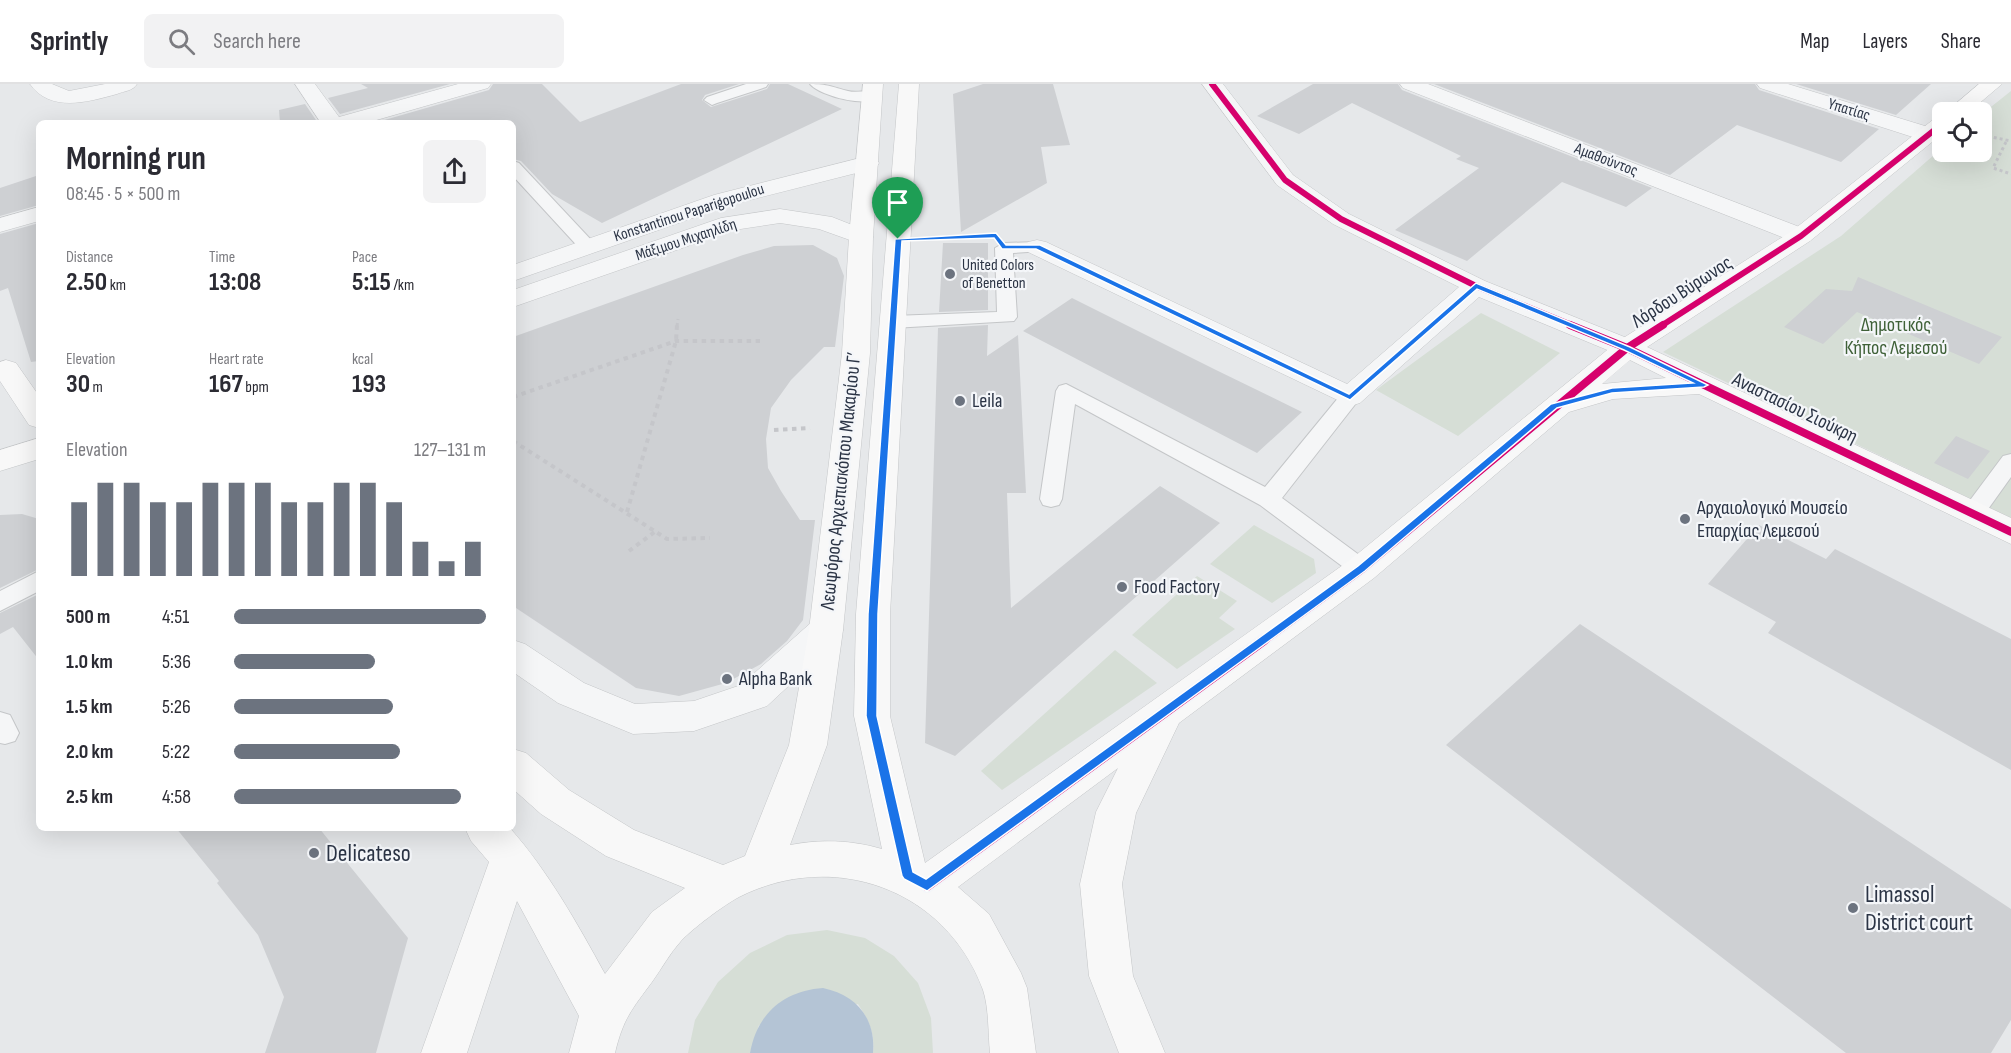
<!DOCTYPE html>
<meta charset="utf-8">
<style>
body{margin:0;font-family:"Sofia Sans Condensed",sans-serif;background:#f2f2f3;color:#2b2b33;height:100vh;display:flex;flex-direction:column;font-size:22px;white-space:nowrap}
*{box-sizing:border-box;margin:0}
p{font-size:20px;color:#7c7c81}
.icon{flex:none;width:33px;height:33px;fill:none;stroke:currentColor;stroke-width:2;stroke-linecap:round;stroke-linejoin:round}
.map{position:relative;flex:1;overflow:hidden}
.sheet{position:absolute;left:36px;top:36px;width:480px;height:711px;display:flex;flex-direction:column;background:#fff;border-radius:9px;box-shadow:0 6px 24px #0002}
.sheet>*{flex:none}
.fabs{position:absolute;left:1932px;top:18px;display:grid;gap:12px}
.fabs a{display:grid;place-items:center;width:60px;height:60px;border-radius:9px;background:#fff;box-shadow:0 6px 24px #0002;font-size:30px}
.pin{position:absolute;display:grid;place-items:center;width:51px;height:51px;color:#fff;margin:-62px -26px;border-radius:50% 50% 50% 0;rotate:-45deg;box-shadow:0 0 6px #0007}
.pin .icon{rotate:45deg}
.round{display:grid;place-items:center;flex:none;width:63px;height:63px;border-radius:9px;background:#f2f2f3}
.headline{display:flex;align-items:center;justify-content:space-between;height:102px;padding:0 30px}
h1{font-size:33px;font-weight:700;line-height:45px}
.metrics{display:grid;grid-template-columns:repeat(3,1fr);gap:9px;height:102px;padding:6px 30px}
.metrics div{display:grid;align-content:center}
.metrics b{font-size:26px;font-weight:700}
.metrics small{font-size:16px;font-weight:400}
.metrics p{font-size:16px}
.chart{height:168px;padding:12px 30px}
.chart p{display:flex;justify-content:space-between}
.chart svg{width:100%;height:108px;margin-top:6px;stroke:#6c737f;stroke-width:6}
ul{padding:0 30px;list-style:none;font-size:20px}
li{display:grid;grid-template-columns:96px 72px 1fr;align-items:center;height:45px}
li i{height:15px;border-radius:8px;background:#6c737f}
header{display:flex;align-items:center;gap:36px;box-sizing:border-box;height:84px;padding:0 30px;background:#fff;border-bottom:2px solid #e1e1e2}
header strong{font-size:28px}
nav{display:flex;gap:33px;margin-inline-start:auto;font-size:21px}
.search{width:420px;height:54px;background:#f2f2f3;display:flex;align-items:center;gap:15px;box-sizing:border-box;padding:0 21px;border-radius:9px;color:#7c7c81;font-size:22px}
.map>svg:first-child{display:block}
.green{fill:#d6ded6}
.water{fill:#b4c4d5}
.building{fill:#ced0d3}
.lines{fill:none;stroke-linecap:round;stroke-linejoin:round}
.lane-casing{stroke:#c4c6c8;stroke-width:2}
.street-casing{stroke:#c4c6c8;stroke-width:1}
.secondary-casing{stroke:#c4c6c8;stroke-width:1}
.path-far1{stroke:#c5c6ca;stroke-width:3;stroke-dasharray:3 3;stroke-linecap:butt}
.path{stroke:#c5c6ca;stroke-width:4;stroke-dasharray:4.5 4.5;stroke-linecap:butt}
.lane{fill:#f5f6f7;fill-rule:evenodd}
.street{fill:#f5f6f7;fill-rule:evenodd}
.secondary{fill:#f8f8f8;fill-rule:evenodd}
.cycleway-far2-casing{stroke:#f4f6f9;stroke-width:9}
.cycleway-far1-casing{stroke:#f4f6f9;stroke-width:12}
.cycleway-casing{stroke:#f4f6f9;stroke-width:14}
.cycleway-far2{stroke:#d6006c;stroke-width:6}
.cycleway-far1{stroke:#d6006c;stroke-width:8}
.cycleway{stroke:#d6006c;stroke-width:10}
.route{fill:#1a73e8;stroke:#fff;stroke-width:1.5;fill-rule:evenodd}
.poi-dot{fill:#6c737f;stroke:#f4f6f9;stroke-width:2}
.labels{text-anchor:middle;dominant-baseline:central;stroke-width:4.5;stroke-linejoin:round;paint-order:stroke}
.far-street-label{font-size:16px;fill:#2b3445;stroke:#f4f6f9}
.far-poi-label{font-size:16px;fill:#2b3445;stroke:#f4f6f9;text-anchor:start}
.street-label{font-size:20px;fill:#2b3445;stroke:#f4f6f9}
.park-label{font-size:20px;fill:#3f6138;stroke:#f4f6f9}
.poi-label{font-size:20px;fill:#2b3445;stroke:#f4f6f9;text-anchor:start}
.near-poi-label{font-size:24px;fill:#2b3445;stroke:#f4f6f9;text-anchor:start}
</style>
<header>
<strong>Sprintly</strong>
<div class="search"><svg class="icon" aria-label="search" viewBox="0 0 24 24"><circle cx="10" cy="10" r="6"/><path d="M15 15l6 6"/></svg>Search here</div>
<nav><a>Map</a><a>Layers</a><a>Share</a></nav>
</header>
<div class="map">
<svg width="2011" height="969" viewBox="0 0 2011 969">
<rect width="100%" height="100%" fill="#e6e8ea"/>
<path class="green" d="M2011,7V434L1663,268L1841,152L1942,64V68H1982V30Z
M1481,229L1560,269L1458,352L1376,306Z
M1254,441L1314,475L1316,489L1272,519L1210,480Z
M1197,492L1237,517L1219,534L1235,545L1177,585L1132,551Z
M1115,566L1157,599L1002,706L981,687Z
M827,846L865,854L894,872L918,899L931,934L933,969H873C875,949 869,937 858,920L759,941L750,969H688L695,936L718,898L750,869L787,851Z"/>
<path class="water" d="M823,904C856,911 876,934 873,969H750C757,930 783,907 823,904Z"/>
<path class="building" d="M361,0H450L340,30L328,14L368,4Z
M493,0H542L580,38L681,0H739L705,11L702,16L711,23L767,5L770,0H788L842,25L602,139L552,110L521,77L513,75V39H374L489,6Z
M983,0H1053L1070,61L1041,63L1047,99L961,148L953,10Z
M1313,0H1398L1402,6L1652,104L1626,123L1562,98L1467,177L1395,146L1479,84L1456,75L1461,72L1352,19L1299,50L1257,32Z
M1434,0H1755L1759,6L1879,45L1841,78L1737,41L1670,91Z
M1796,0H1931L1896,31Z
M305,20L318,39H280L279,26Z
M39,91V121L0,132V104Z
M39,139V277L31,278L8,204L0,207V150Z
M943,159H988V226L939,228Z
M813,161L837,174L844,192L835,263H824L791,296L771,324L766,355L768,384L781,407L800,436H815L803,536L787,557L761,580L726,599L679,612L636,604L513,522V253L743,171L774,162Z
M1858,193L2002,253L1979,280L1857,228L1823,260L1784,243L1826,205L1852,207Z
M1072,214L1216,286L1302,328L1257,369L1023,247Z
M988,241L987,272L1018,251L1026,409H1007L1011,524L1160,402L1220,439L955,672L925,659L938,244Z
M1956,352L1990,367L1968,395L1934,379Z
M22,430L39,435V485L0,504V431Z
M1759,441L1826,475L1835,465L2011,555V686L1768,549L1776,538L1708,500Z
M39,510V576L13,543L0,550V529Z
M1580,540L2011,825V936L1991,969H1846L1446,661Z
M176,744H319L408,854L376,969H265L284,913L258,851L217,799L219,797Z"/>
<g class="lines">
<g class="lane-casing">
<path id="lane" d="M746,0H768L766,3L717,19L712,21L704,16L707,13Z
M810,0C828,0 832,3 848,7C859,10 872,3 881,12C869,25 820,12 810,0Z
M513,77L519,79L594,159L597,163L594,167H582L513,92Z
M1037,158L1043,159L1046,163L1043,167L1013,169L1017,233L1014,237L893,244L883,238L893,232L997,228L995,164L1004,159Z
M1066,300L1265,403L1343,308H1357L1360,313L1357,318L1282,414L1370,479L1374,485L1370,491L1362,494L1354,491L1260,421L1075,320L1062,415L1059,421L1051,423L1043,421L1040,415L1056,307L1059,302Z
M2011,370V393L1981,435L1973,437L1965,435L1962,429L1965,423L2003,372Z
M39,487V507L0,527V507Z
M0,628L10,631L19,649L15,657L5,660L0,659Z"/>
</g>
<g class="street-casing">
<path id="street" d="M30,0H52L69,7L105,0H137C133,7 124,7 117,10C88,18 50,29 30,0Z
M295,0H315L339,33L458,0H491L488,4L366,39H321Z
M1202,0H1223L1293,91L1349,130L1485,197L1637,258L1641,264L1637,270L1627,272L1617,270L1479,213L1360,319L1350,322L1028,168L1025,163L1028,158L1037,156L1046,158L1347,300L1459,203L1333,140L1277,101Z
M1400,0H1428L1810,147L1813,152L1810,157L1801,159L1792,157L1403,4Z
M1757,0H1788L1938,46L1941,51L1938,56H1922L1760,4Z
M868,72L876,74L879,79L876,84L730,121L513,197V181L714,111Z
M39,123V137L0,148V134Z
M780,125L832,133L870,148L873,153L870,158L861,160L819,145L780,139L734,146L513,223V206L721,134Z
M826,533L838,536L843,546L838,556L767,622L694,647L633,650L558,619L513,588V556L525,560L584,599L635,620L694,617L741,601L814,536Z"/>
</g>
<g class="secondary-casing">
<path id="secondary" d="M863,0H883L873,153L870,269L843,546L827,661L790,761C820,755 852,756 882,765L854,632L856,530L899,0H919L890,530V632L925,779L1350,476L1617,258L1792,147L1934,35L1942,34V50L1810,157L1647,263L2011,434V460L1699,310L1613,315L1569,328L1374,494L1179,639L1136,729L1122,800L1133,892L1165,969H1119L1089,892L1080,800L1096,728L1118,684L958,803L989,830L1021,889L1027,904L1036,969H990C988,949 989,924 983,906C946,805 834,765 739,813C724,821 693,844 681,857C670,869 662,884 652,898C632,925 623,935 615,969H569L579,932L517,817L467,969H421L489,778L471,757L465,744H510C548,787 577,839 605,890L652,828L685,804L606,772L541,730L513,705V665L526,669L569,706L634,746L723,781L745,772L789,661L809,546L842,269L849,153ZM1630,276L1666,294L1602,300Z
M1979,0H2002L1969,28H1946Z
M6,276L16,279L39,312V344L29,341L0,297V278Z
M39,354V375L0,387V366Z"/>
</g>
<path class="path-far1" d="M1982,51L2011,57
M2006,58L1993,84L2011,90
M932,154L978,152
M677,242L678,235"/>
<path class="path" d="M513,313L676,257H760
M774,346L810,344
M513,357L667,455L710,454
M627,428L676,257L677,241
M629,467L656,447"/>
<use href="#lane" class="lane"/>
<use href="#street" class="street"/>
<use href="#secondary" class="secondary"/>
<g class="cycleway-far2-casing">
<path id="cycleway-far2" d="M1212,0L1285,96L1341,135L1476,202L1574,242
M1661,242L1801,152L1942,40"/>
</g>
<g class="cycleway-far1-casing">
<path id="cycleway-far1" d="M1570,241L1627,264L2011,448
M1262,558L1362,485L1627,264L1663,241"/>
</g>
<g class="cycleway-casing">
<path id="cycleway" d="M927,802L1264,556"/>
</g>
<use href="#cycleway-far2" class="cycleway-far2"/>
<use href="#cycleway-far1" class="cycleway-far1"/>
<use href="#cycleway" class="cycleway"/>
</g>
<path class="route" d="M996,149L1006,161H1040L1349,310L1476,199L1630,263L1708,301L1704,303L1612,309L1557,324L1365,487L927,807L904,795L902,792L866,632L868,530L895,155ZM994,154L1002,165H1036L1350,316L1477,205L1624,266L1693,299L1612,304L1551,320L1358,482L926,795L913,788L877,632L878,530L902,157Z"/>
<g class="poi-dot">
<circle cx="950" cy="190" r="6"/>
<circle cx="960" cy="317" r="6"/>
<circle cx="1685" cy="435" r="6"/>
<circle cx="1122" cy="503" r="6"/>
<circle cx="727" cy="595" r="6"/>
<circle cx="314" cy="769" r="6"/>
<circle cx="1853" cy="824" r="6"/>
</g>
<g class="labels">
<g class="far-street-label">
<text transform="translate(1849 26) rotate(17)">Υπατίας</text>
<text transform="translate(1606 76) rotate(21)">Αμαθούντος</text>
<text transform="translate(689 129) rotate(-18)">Konstantinou Paparigopoulou</text>
<text transform="translate(686 156) rotate(-18)">Μάξιμου Μιχαηλίδη</text>
</g>
<g class="far-poi-label">
<text x="962" y="181">United Colors<tspan x="962" dy="18">of Benetton</tspan></text>
</g>
<g class="street-label">
<text transform="translate(1682 208) rotate(-33)">Λόρδου Βύρωνος</text>
<text transform="translate(1795 324) rotate(26)">Αναστασίου Σιούκρη</text>
<text transform="translate(841 397) rotate(-84)">Λεωφόρος Αρχιεπισκόπου Μακαρίου Γ’</text>
</g>
<g class="park-label">
<text x="1896" y="241">Δημοτικός<tspan x="1896" dy="23">Κήπος Λεμεσού</tspan></text>
</g>
<g class="poi-label">
<text x="972" y="317">Leila</text>
<text x="1697" y="424">Αρχαιολογικό Μουσείο<tspan x="1697" dy="23">Επαρχίας Λεμεσού</tspan></text>
<text x="1134" y="503">Food Factory</text>
<text x="739" y="595">Alpha Bank</text>
</g>
<g class="near-poi-label">
<text x="326" y="769">Delicateso</text>
<text x="1865" y="810">Limassol<tspan x="1865" dy="28">District court</tspan></text>
</g>
</g>
</svg>
<div class="fabs">
<a><svg class="icon" aria-label="locate" viewBox="0 0 24 24"><circle cx="12" cy="12" r="6"/><path d="M12 2v4M12 18v4M2 12h4M18 12h4"/></svg></a>
</div>
<div class="pin" style="left:898px;top:155px;background:#1e9e55"><svg class="icon" aria-label="arrive" viewBox="0 0 24 24"><path d="M6 21V4h12l-3 4 3 4H6"/></svg></div>
<section class="sheet">
<div class="headline"><div><h1>Morning run</h1><p>08:45 · 5 × 500 m</p></div><a class="round"><svg class="icon" aria-label="share" viewBox="0 0 24 24"><path d="M12 15V3M7 8l5-5 5 5M5 13v7h14v-7"/></svg></a></div>
<div class="metrics">
<div><p>Distance</p><b>2.50<small> km</small></b></div>
<div><p>Time</p><b>13:08</b></div>
<div><p>Pace</p><b>5:15<small> /km</small></b></div>
</div>
<div class="metrics">
<div><p>Elevation</p><b>30<small> m</small></b></div>
<div><p>Heart rate</p><b>167<small> bpm</small></b></div>
<div><p>kcal</p><b>193</b></div>
</div>
<div class="chart"><p><span>Elevation</span>127–131 m</p>
<svg viewBox="0 0 160 44" preserveAspectRatio="none"><path d="M5 44V14M15 44V6M25 44V6M35 44V14M45 44V14M55 44V6M65 44V6M75 44V6M85 44V14M95 44V14M105 44V6M115 44V6M125 44V14M135 44V30M145 44V38M155 44V30"/></svg>
</div>
<ul>
<li><b>500 m</b>4:51<i style="width:100%"></i></li>
<li><b>1.0 km</b>5:36<i style="width:56%"></i></li>
<li><b>1.5 km</b>5:26<i style="width:63%"></i></li>
<li><b>2.0 km</b>5:22<i style="width:66%"></i></li>
<li><b>2.5 km</b>4:58<i style="width:90%"></i></li>
</ul>
</section>
</div>
